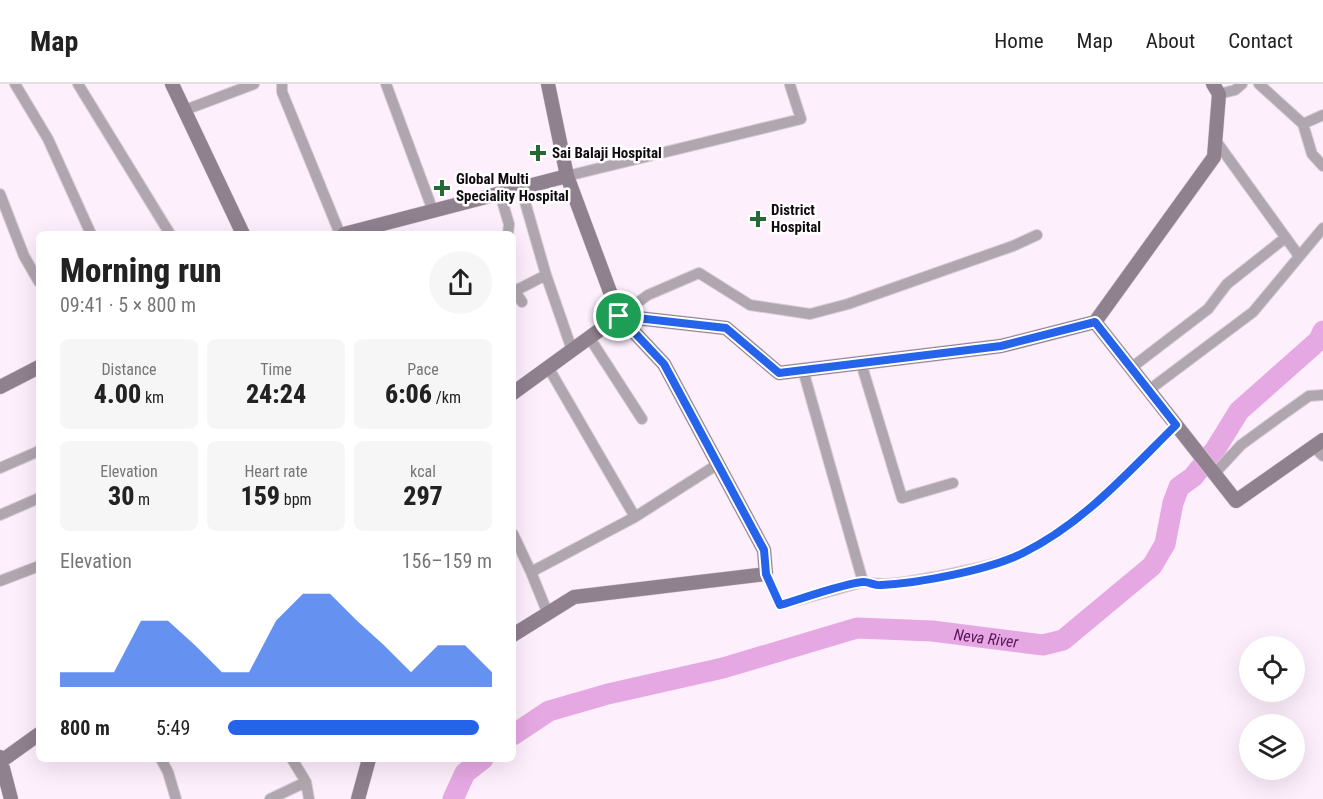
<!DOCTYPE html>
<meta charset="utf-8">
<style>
body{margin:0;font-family:"Roboto Condensed",sans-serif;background:#f6f6f6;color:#222;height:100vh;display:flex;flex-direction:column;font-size:22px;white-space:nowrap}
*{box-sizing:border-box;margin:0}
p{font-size:20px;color:#767676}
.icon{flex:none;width:33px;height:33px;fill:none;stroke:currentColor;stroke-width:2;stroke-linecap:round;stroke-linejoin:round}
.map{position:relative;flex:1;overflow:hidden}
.panel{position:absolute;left:36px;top:147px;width:480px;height:531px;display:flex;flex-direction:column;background:#fff;border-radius:9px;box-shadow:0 6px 24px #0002}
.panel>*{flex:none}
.controls{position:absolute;left:1239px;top:552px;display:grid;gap:12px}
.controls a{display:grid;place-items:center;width:66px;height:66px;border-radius:50%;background:#fff;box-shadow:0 6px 24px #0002;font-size:30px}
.pin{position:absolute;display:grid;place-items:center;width:51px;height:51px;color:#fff;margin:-26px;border:3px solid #fff;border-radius:50%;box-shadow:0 2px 6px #0007}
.round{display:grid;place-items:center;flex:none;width:63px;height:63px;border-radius:32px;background:#f6f6f6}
.summary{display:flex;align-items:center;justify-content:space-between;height:102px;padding:0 24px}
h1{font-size:33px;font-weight:800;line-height:45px}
.figures{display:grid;grid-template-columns:repeat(3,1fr);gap:9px;height:102px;padding:6px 24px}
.figures div{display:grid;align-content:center;border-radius:9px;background:#f6f6f6;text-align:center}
.figures b{font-size:26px;font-weight:800}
.figures small{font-size:16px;font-weight:400}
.figures p{font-size:16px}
.chart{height:168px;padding:12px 24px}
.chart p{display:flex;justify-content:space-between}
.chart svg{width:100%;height:108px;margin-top:6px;fill:#2563eb;opacity:.7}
ul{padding:0 24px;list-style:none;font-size:20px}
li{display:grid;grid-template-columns:96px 72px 1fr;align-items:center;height:45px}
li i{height:15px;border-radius:8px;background:#2563eb}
header{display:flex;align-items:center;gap:36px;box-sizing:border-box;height:84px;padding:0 30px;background:#fff;border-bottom:2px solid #e0e0e0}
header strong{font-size:28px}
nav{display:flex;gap:33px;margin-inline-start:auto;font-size:21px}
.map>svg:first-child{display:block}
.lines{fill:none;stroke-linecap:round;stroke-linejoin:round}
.river{stroke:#e6a8e3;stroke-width:21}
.street-casing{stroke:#d7cad6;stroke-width:12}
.secondary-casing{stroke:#d7cad6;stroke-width:15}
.street{stroke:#b0a6af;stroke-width:10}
.secondary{stroke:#8f818e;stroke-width:14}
.route-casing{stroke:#fff;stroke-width:12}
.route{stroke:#2563eb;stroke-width:8}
.poi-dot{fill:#256a35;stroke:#fff;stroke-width:2}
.labels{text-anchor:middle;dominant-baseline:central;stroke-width:5;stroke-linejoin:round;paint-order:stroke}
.poi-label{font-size:15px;font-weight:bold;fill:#120a11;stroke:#fff;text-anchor:start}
.water-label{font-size:16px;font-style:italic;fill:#5c145b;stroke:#fff}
</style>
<header>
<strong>Map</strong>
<nav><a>Home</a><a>Map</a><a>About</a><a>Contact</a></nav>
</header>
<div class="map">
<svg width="1323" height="715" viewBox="0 0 1323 715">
<rect width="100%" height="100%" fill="#fdeffc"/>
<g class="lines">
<g class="river">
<path id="s1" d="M513,651L549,627L608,610L723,584L857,544L932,547L1043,561L1063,556L1152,482L1165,460L1173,419L1179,403L1193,393L1215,366L1239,327L1319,256L1323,247"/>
<path d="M453,715L465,689L483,675"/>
</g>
<g class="street-casing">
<path id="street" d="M15,0L48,55L91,150
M78,0L170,150
M282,0V8L340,150
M386,0L433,127
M1259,0L1303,40
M1219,10L1235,6L1242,0
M185,26L254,0
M1323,31L1303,40L1312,70L1323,82
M1216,57L1299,172
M567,92L801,35L790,1
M521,104L546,191L572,266
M0,110L24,172L39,198
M500,110L509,140L508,150
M513,204L522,218
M513,208L546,191
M619,232L648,211L699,189L750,221L810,230L848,220L1013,162L1037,151
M589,253L642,335
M861,279L902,414L953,399
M548,283L635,433L718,380
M1131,284L1208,225L1227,200L1285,154
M803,286L863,498C887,503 911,497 935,493C964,487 996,482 1023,469C1083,440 1129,387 1176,341
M1149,306L1253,228L1323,144
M1314,363L1323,372
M0,384L39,367
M1215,389L1241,361L1278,334L1309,312L1323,311
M0,431L39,414
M513,450L531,488
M766,490L780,521L863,498
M0,497L39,482
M548,530L531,488L635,433
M161,675L168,688L176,715
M292,675L306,698
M270,715L306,698L309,715"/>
</g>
<g class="secondary-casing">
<path id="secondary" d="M172,0L243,150
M548,0L567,92L619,232L726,244L779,289L1001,262L1095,238L1214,73L1219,10L1213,0
M344,150L567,92
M1095,238L1236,417L1323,356
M0,303L39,283
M513,309L619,232L664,280L764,466L766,490L574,513L513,551
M0,673L11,715
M0,678L39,650
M358,715L369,675"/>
</g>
<use href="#street" class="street"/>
<use href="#secondary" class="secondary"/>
</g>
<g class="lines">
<g class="route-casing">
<path id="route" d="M619,232L726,244L779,289L1001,262L1095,238L1176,341C1129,387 1084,439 1023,469C989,486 920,499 881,501C875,502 870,498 864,498C848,498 798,516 780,521L766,490L764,466L664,280Z"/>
</g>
<use href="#route" class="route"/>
</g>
<g class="poi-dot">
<path d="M535 60h6v6h6v6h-6v6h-6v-6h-6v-6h6z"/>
<path d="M439 95h6v6h6v6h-6v6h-6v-6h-6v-6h6z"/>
<path d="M755 126h6v6h6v6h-6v6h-6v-6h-6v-6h6z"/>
</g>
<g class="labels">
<g class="poi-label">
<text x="552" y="69">Sai Balaji Hospital</text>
<text x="456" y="95">Global Multi<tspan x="456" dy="17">Speciality Hospital</tspan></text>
<text x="771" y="126">District<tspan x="771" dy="17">Hospital</tspan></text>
</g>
<g class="water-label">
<text stroke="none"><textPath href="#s1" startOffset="492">Neva River</textPath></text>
</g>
</g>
</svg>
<div class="controls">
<a><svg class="icon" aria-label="locate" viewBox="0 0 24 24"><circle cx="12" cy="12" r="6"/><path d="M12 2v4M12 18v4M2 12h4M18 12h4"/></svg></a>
<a><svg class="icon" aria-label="layers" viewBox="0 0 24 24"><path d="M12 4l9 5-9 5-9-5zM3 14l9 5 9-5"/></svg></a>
</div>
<div class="pin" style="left:619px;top:232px;background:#1e9e55"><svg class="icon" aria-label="arrive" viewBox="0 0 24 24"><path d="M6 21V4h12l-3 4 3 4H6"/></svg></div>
<section class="panel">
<div class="summary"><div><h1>Morning run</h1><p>09:41 · 5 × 800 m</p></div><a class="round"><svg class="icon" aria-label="share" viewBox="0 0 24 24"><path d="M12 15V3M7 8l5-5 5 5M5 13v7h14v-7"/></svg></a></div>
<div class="figures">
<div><p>Distance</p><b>4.00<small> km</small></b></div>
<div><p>Time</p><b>24:24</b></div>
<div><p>Pace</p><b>6:06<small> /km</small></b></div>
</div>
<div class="figures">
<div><p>Elevation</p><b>30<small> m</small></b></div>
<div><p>Heart rate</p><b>159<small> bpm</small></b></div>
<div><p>kcal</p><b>297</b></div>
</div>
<div class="chart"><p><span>Elevation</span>156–159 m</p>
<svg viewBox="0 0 160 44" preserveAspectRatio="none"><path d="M0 44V38L10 38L20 38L30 17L40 17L50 27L60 38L70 38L80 17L90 6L100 6L110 17L120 27L130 38L140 27L150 27L160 38V44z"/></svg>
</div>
<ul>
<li><b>800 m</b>5:49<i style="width:95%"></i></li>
</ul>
</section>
</div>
